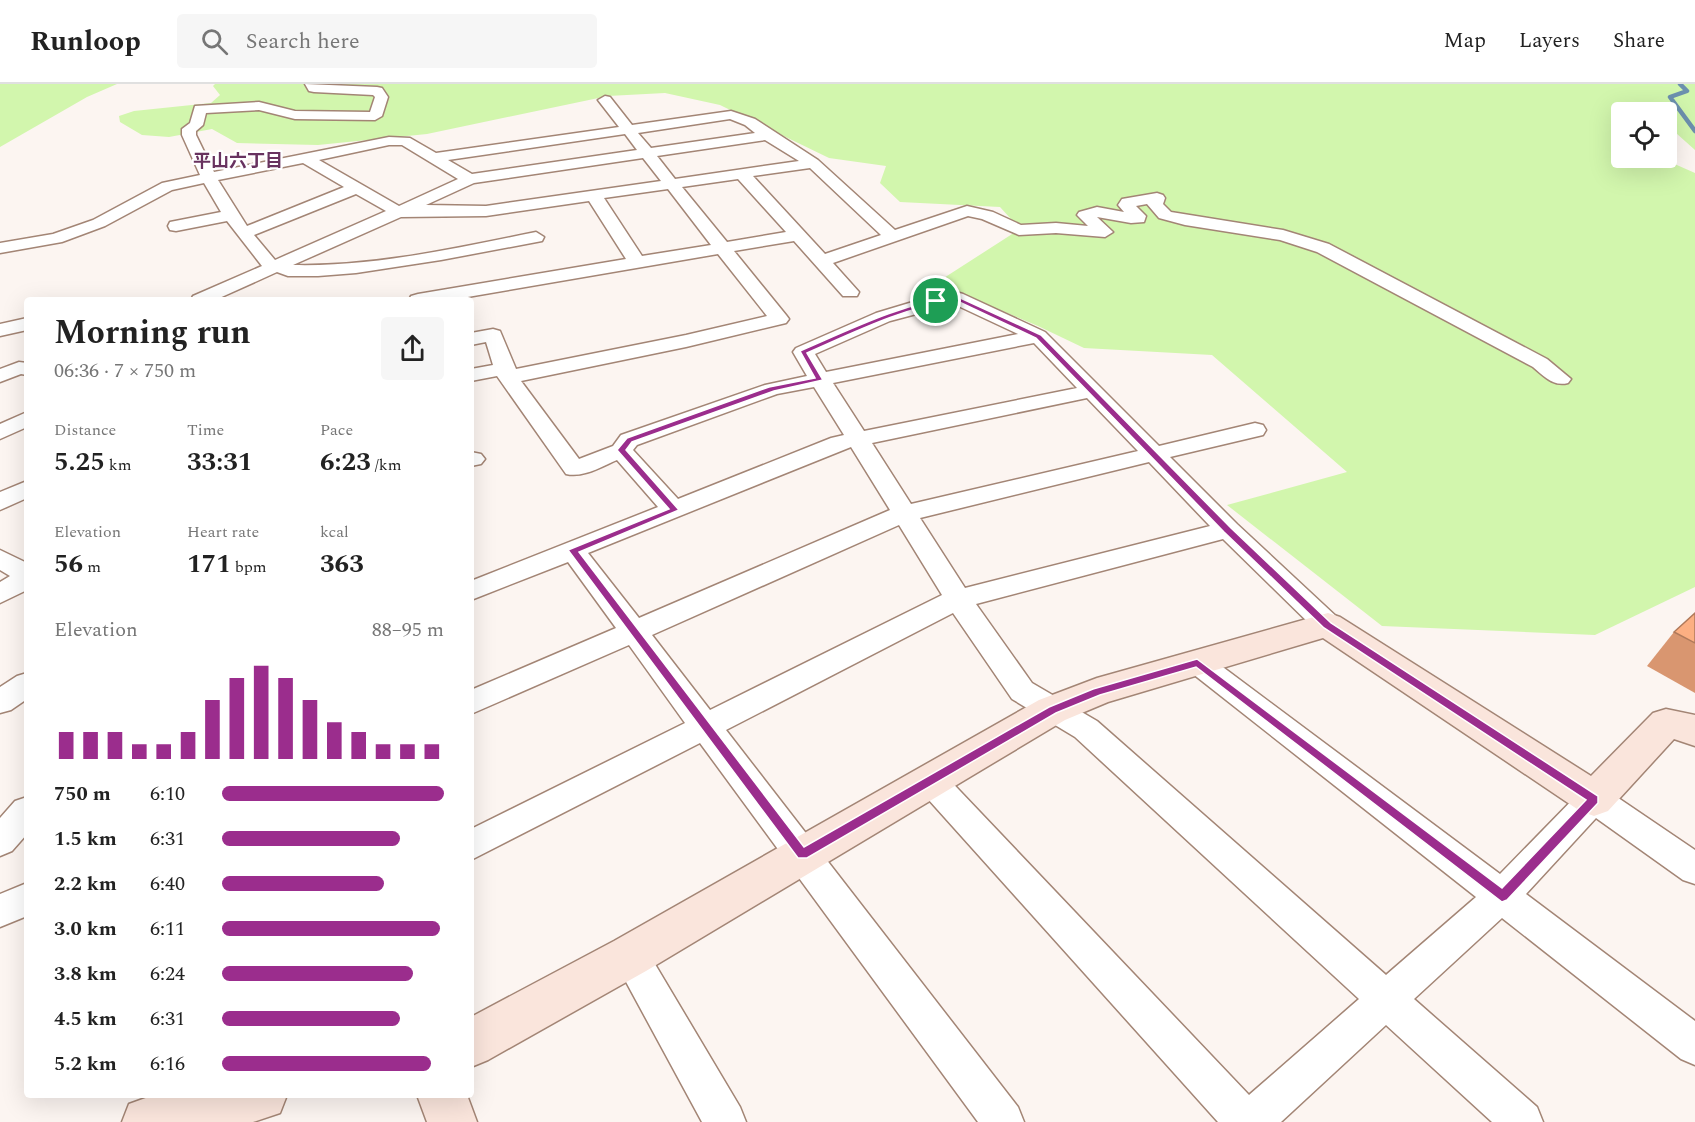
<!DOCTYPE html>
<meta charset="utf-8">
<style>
body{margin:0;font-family:Spectral,"Noto Sans JP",serif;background:#f6f6f6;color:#222;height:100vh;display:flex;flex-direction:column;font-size:22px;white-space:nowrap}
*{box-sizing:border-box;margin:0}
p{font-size:20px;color:#767676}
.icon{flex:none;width:33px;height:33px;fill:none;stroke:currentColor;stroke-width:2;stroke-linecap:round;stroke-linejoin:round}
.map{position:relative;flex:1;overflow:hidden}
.panel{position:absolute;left:24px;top:213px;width:450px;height:801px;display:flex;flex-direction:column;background:#fff;border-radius:6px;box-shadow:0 6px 24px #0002}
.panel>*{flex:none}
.fabs{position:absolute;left:1611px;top:18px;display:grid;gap:12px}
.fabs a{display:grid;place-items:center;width:66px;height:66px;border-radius:6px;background:#fff;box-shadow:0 6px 24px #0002;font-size:30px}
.pin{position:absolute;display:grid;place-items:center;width:51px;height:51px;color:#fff;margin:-26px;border:3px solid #fff;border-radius:50%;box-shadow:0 2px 6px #0007}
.round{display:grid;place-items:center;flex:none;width:63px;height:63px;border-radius:6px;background:#f6f6f6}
.head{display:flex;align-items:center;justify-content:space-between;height:102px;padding:0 30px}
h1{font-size:33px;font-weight:700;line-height:45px}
.metrics{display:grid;grid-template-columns:repeat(3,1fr);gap:9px;height:102px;padding:6px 30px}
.metrics div{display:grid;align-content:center}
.metrics b{font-size:26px;font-weight:700}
.metrics small{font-size:16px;font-weight:400}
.metrics p{font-size:16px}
.chart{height:168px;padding:12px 30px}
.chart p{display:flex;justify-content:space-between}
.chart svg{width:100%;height:108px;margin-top:6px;stroke:#9b2d8d;stroke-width:6}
ul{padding:0 30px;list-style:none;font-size:20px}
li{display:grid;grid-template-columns:96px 72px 1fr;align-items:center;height:45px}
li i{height:15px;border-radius:8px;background:#9b2d8d}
header{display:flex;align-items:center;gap:36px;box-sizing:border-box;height:84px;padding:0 30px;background:#fff;border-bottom:2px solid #e0e0e0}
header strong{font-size:28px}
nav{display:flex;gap:33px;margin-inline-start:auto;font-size:21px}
.search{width:420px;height:54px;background:#f6f6f6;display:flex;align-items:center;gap:15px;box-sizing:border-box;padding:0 21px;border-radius:6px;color:#767676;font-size:22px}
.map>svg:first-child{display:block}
.green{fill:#d2f6ad}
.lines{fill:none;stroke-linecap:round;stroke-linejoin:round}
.stream{stroke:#6c90ae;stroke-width:4.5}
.street-casing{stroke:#a38575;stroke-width:3}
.secondary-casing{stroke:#a38575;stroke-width:3}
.street{fill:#fff;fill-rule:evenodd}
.secondary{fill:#fae5dc;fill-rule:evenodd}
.wall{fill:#d99670}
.building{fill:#fcaf82;stroke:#b07a5b;stroke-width:1.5}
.route{fill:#9b2d8d;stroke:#fff;stroke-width:1.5;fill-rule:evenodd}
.labels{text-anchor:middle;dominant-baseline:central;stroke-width:4.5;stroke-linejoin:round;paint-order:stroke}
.far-neighbourhood-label{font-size:18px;font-weight:bold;fill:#68325f;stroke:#fff}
</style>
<header>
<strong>Runloop</strong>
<div class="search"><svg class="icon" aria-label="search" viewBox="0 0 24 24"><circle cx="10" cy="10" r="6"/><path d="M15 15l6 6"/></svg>Search here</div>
<nav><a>Map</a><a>Layers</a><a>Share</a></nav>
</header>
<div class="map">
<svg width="1695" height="1038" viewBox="0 0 1695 1038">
<rect width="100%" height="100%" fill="#fcf5f1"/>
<path class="green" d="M0,0H117L87,13L0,63Z
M215,0H1695V66L1667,41L1666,28H1622L1621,31L1622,74H1661L1695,89V503L1595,551L1382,542L1227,421L1347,388L1212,271L1084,264L1038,242L936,199L1020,145L1000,123L900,118L880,99L886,82L829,74L720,21L665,9L608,12L427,50L318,61L237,59L212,45L169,53L142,51L120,38L119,32L134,27L211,19L220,11L213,2Z"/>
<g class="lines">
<path class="stream" d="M1680,0L1687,7L1670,13L1695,47"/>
<g class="street-casing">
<path id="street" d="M305,0L377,3L382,4L388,13L382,32L375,36L295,35L259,26L206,29L203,41L196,47V51L214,88L389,53L410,54L436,69L619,43L598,16L605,12L610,13L632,41L731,27L755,35L818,76L895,146L967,122L993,128L1021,141L1056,139L1088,142L1077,131L1079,128L1097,123L1124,128L1118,121L1122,115L1157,109L1163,111L1165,114L1163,120L1171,128L1283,146L1329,160L1547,275L1571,295L1568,299C1553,303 1544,292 1533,283L1317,168L1280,156L1185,141L1159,134L1147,120L1136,122L1146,132L1144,138L1131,139L1097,133L1113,148L1105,153L1056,149L1019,151L982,135L968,132L833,179L859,208L857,212H843L794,157L734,167L786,231L789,235L786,239L686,263L521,297L579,375L613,362L621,351L765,301L807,292L793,268L796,264L876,229L936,211L956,208L963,210L1045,248L1159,362L1255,339L1263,341L1266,346L1263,351L1170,373L1237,440L1338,534L1342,541L1338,548L1328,551L1318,548L1223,455L976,520L1032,599L1097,637L1386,891L1476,813L1188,586L1184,579L1188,572L1198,568L1208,572L1500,790L1583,705L1594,701L1605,705L1695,766V800L1683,796L1596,734L1526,810L1695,937V981L1681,975L1502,834L1414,915L1537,1023L1543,1038H1492L1386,941L1281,1038H1218L919,705L914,696L919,687L930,683L941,687L1249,1011L1359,915L1075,653L1012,615L953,529L726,646L1018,1023L1024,1038H978L700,659L471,776V745L685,639L629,561L471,630V606L616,544L568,478L471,516V497L658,423L617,376C601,383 583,394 566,390L497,292L471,297V285L493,281L486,258L471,261V249L493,245L500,247L516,285L686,251L767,232L718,170L450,216H409L411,212L418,210L626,175L589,117L486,132L401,133L293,181C374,183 456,164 536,148L544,153L542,157L441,176L356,189L318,192H288L277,188L215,216H191L193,212L262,182L227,137L176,147L170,146L168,142L170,138L221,128L204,99L172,106L105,142L62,158L0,169V159L53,150L93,136L162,99L200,91L182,51V45L190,39L195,22L259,18L295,27L370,28L375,13L373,11L314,8L309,7ZM730,35L745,41L755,49L651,64L638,49ZM625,50L637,66L472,90L448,76ZM765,56L799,77L675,95L657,72ZM389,61H402L458,95L399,122L319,76ZM643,74L661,97L486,122L426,121L474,99ZM303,79L344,103L247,142L218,96ZM810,84L881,151L825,170L753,92ZM738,95L786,148L727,158L682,103ZM668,105L711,161L642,172L604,114ZM356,110L386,127L275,176L254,151ZM954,220L1018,250L826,288L815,270L890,237ZM1034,259L1077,304L864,347L833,299ZM814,303L844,351L831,354L678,415L633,366L637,361L777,310ZM1087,314L1138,367L911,420L872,359ZM851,363L890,426L639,534L588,469ZM1149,378L1210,442L965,504L920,434ZM899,441L942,511L710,626L652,551Z
M27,234V246L0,252V240Z
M19,278L27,279V291L21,290L0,298V285Z
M27,328V343L0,355V340Z
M471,368L481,370L485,375L481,380L471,382Z
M27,397V414L0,426V408Z
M0,466L27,479V506L0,519V498L10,492L0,486Z
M27,589V615L11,626L0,629V603L17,592Z
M27,713V750L12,767L0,772V734L15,717Z
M27,799V832L0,843V810Z
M630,855L643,860L740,1023L746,1038H702L612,872L617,860Z"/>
</g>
<g class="secondary-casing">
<path id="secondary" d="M1328,529L1340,533L1591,692L1653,629L1666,625L1695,631V662L1674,655L1608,727L1594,732L1580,727L1323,554L1108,618L1065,636L646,887L488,976L471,983V933L614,857L1039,616L1097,594Z
M154,1011H287L280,1029L253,1038H122L129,1020Z
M417,1011H467L477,1038H427Z"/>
</g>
<use href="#street" class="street"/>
<use href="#secondary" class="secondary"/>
</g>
<path class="wall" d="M1695,529V609L1647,582L1674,548Z"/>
<path class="building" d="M1695,529V559L1674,548Z"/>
<path class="route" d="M956,212L1041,251L1231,444L1331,539L1598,712V719L1507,816L1502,818L1196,583L1100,611L1056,629L807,774H798L568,466L669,425L617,366L627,354L769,303L815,294L800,267C851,245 901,220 956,212ZM955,216L1036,254L1224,448L1324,544L1586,716L1502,804L1197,575L1093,605L1049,623L804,763L579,468L679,426L626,366L632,358L774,307L823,296L807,269C855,248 903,224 955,216Z"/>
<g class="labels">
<g class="far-neighbourhood-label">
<text x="238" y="77">平山六丁目</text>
</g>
</g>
</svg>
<div class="fabs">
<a><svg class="icon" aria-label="locate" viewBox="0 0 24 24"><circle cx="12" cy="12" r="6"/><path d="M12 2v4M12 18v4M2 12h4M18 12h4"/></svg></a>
</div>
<div class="pin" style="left:936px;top:217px;background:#1e9e55"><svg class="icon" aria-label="arrive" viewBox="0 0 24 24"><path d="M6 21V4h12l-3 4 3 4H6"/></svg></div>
<section class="panel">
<div class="head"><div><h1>Morning run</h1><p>06:36 · 7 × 750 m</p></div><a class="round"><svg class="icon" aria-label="share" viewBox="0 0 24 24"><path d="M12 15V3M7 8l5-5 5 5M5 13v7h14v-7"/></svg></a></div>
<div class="metrics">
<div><p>Distance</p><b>5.25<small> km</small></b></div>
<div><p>Time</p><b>33:31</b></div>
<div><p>Pace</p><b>6:23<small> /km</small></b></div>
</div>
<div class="metrics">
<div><p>Elevation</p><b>56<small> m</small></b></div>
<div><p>Heart rate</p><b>171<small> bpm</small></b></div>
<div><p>kcal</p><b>363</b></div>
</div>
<div class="chart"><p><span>Elevation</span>88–95 m</p>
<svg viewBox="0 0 160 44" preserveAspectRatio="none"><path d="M5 44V33M15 44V33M25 44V33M35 44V38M45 44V38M55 44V33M65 44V20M75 44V11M85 44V6M95 44V11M105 44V20M115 44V29M125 44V33M135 44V38M145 44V38M155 44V38"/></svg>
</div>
<ul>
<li><b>750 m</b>6:10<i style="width:100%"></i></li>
<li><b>1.5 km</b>6:31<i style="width:80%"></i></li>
<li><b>2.2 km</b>6:40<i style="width:73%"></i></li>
<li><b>3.0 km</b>6:11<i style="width:98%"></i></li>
<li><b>3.8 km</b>6:24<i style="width:86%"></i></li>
<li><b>4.5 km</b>6:31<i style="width:80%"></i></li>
<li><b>5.2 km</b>6:16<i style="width:94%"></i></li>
</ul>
</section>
</div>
